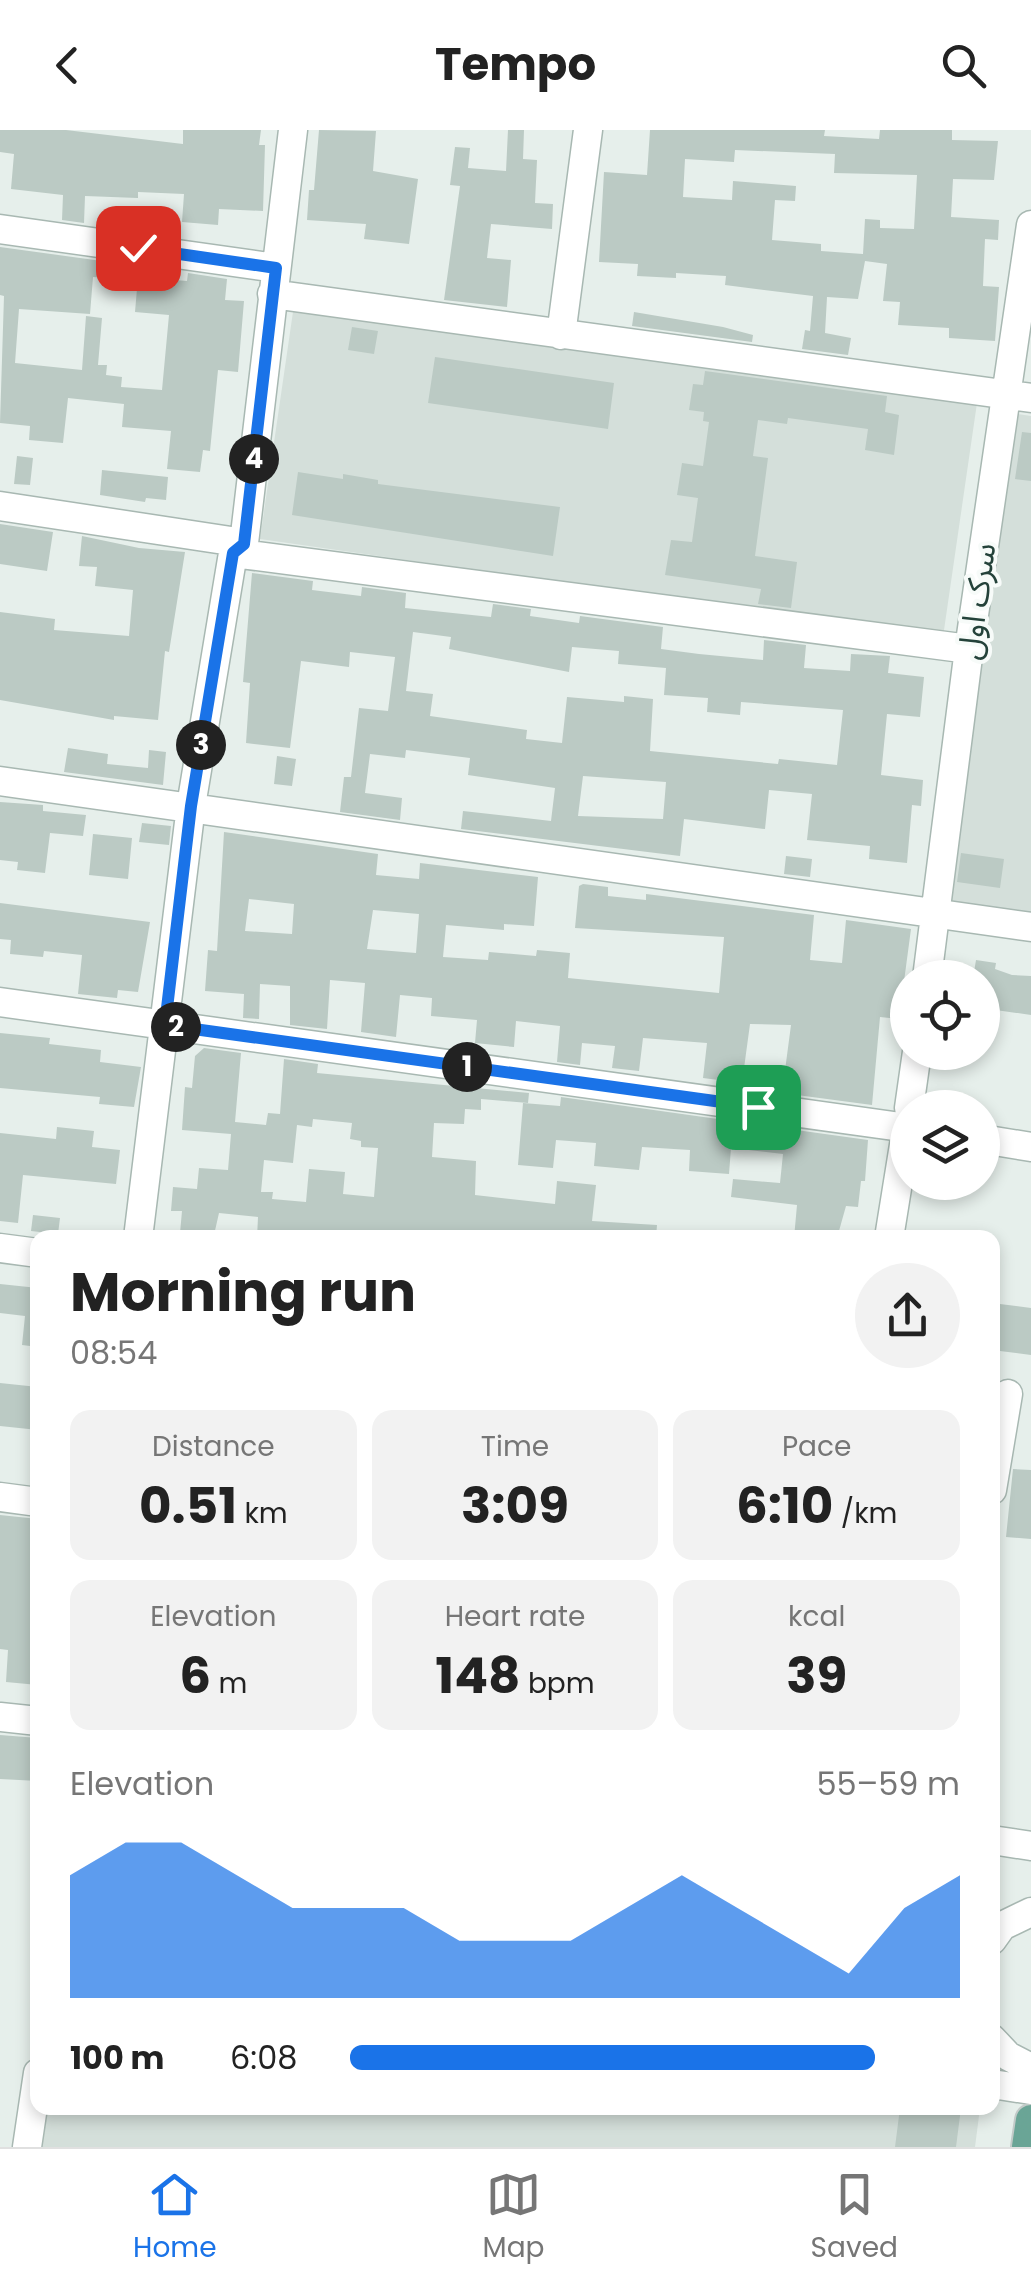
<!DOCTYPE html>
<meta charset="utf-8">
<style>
body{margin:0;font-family:Poppins,"Noto Sans Arabic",sans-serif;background:#f2f2f2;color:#222;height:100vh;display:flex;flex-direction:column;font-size:38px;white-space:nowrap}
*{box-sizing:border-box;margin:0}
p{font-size:32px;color:#767676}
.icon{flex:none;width:55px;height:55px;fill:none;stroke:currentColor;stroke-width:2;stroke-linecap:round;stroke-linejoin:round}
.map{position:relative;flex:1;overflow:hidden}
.details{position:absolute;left:30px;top:1100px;width:970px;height:885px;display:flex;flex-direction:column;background:#fff;border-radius:20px;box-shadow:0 5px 15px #0003}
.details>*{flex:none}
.fabs{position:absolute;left:890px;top:830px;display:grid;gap:20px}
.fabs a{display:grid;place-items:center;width:110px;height:110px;border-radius:50%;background:#fff;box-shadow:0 5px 15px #0003;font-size:50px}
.pin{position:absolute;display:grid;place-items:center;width:85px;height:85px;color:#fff;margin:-42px;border-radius:20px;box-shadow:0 5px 15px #0006}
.km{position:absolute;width:50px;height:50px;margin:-25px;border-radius:50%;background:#222;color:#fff;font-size:28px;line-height:50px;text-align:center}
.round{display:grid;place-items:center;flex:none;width:105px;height:105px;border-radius:52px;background:#f2f2f2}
.summary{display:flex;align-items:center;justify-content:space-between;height:170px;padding:0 40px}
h1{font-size:55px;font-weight:700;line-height:75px}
.metrics{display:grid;grid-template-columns:repeat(3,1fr);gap:15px;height:170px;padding:10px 40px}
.metrics div{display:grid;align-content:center;border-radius:20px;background:#f2f2f2;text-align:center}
.metrics b{font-size:50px;font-weight:700}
.metrics small{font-size:28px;font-weight:400}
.metrics p{font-size:28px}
.chart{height:280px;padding:20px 40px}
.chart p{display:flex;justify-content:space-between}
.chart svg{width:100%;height:180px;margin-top:10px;fill:#1a73e8;opacity:.7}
ul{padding:0 40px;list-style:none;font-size:32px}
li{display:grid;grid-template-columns:160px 120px 1fr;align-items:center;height:75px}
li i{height:25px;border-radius:12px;background:#1a73e8}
header{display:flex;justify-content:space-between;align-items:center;height:130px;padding:0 40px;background:#fff;font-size:45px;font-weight:700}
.dock{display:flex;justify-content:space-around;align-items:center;height:140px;border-top:2px solid #e0e0e0;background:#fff;font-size:28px;color:#767676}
.dock a{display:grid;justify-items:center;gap:5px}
.dock .selected{color:#1a73e8}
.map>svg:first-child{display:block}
.built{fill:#d4dfda}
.building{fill:#bbcac4;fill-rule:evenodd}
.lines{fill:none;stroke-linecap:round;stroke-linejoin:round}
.minor-casing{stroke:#a8b8b2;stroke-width:31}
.major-casing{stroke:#c2cac8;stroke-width:34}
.minor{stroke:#fff;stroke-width:28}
.major{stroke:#6aa596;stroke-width:30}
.route-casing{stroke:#fff;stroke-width:20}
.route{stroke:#1a73e8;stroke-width:12}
.labels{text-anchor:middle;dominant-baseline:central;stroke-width:8;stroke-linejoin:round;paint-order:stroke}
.street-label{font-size:32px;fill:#24423a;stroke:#f7fbf9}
</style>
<header><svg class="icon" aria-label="back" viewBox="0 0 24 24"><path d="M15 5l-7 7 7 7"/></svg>Tempo<svg class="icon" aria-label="search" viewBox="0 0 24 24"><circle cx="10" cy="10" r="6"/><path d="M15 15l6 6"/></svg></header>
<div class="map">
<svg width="1031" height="2017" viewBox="0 0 1031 2017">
<rect width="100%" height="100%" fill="#e6efeb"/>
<path class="built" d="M294,175L977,273L943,507L260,409Z
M1010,283L1031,286V784L945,772Z
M48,1978H980L975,2017H42Z"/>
<path class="building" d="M0,0H66L183,14V0H261L259,15H265L263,81L219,79L218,95L182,92L184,64L138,62V68L85,66L84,93L62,90L63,65L11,59L14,24L0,22Z
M319,0L376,1L373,41L418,49L409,114L364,109L366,94L307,90L309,60H314Z
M508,0H524L523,29L537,30L535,73L553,74L552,99L491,94L487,128L511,130L507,177L444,170L460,56L450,55L455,17L470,18L468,38L506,41Z
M650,0H825L824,6L879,9L880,0H952V10L998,11L994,50L953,49L951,87L999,90L998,110L985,109L983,156L999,157L995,211L949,208V198L898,195L900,172L883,171L887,134L865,131L858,169L827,167L825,203L851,208L848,225L802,219L805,200L810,201L813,166L725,155L726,146L676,143V148L637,146L638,134L599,132L604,42L647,45ZM735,20L835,24L834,43L917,45L914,99L880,98V90L865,89L863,124L821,121V114L772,110L775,70L795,71L796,56L733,51L732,70L683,67L685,29L734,32Z
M0,117L131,135L130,150L93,147L90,184L19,179L15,233L82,240L86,186L102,188L98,235H107L106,245L122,247L121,257L162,260L169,185L135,182L138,147L187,151L188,143L227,149L225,170L244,171L238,242L218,240L210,321L203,320L200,342L167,339L171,301L122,297L124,274L68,268L63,313L29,310L30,296L0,293L4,166L0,165Z
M634,182L723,197L753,205L752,212L632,196Z
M352,197L378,201L374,224L348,220Z
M435,227L614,253L608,299L428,273Z
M705,241L887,266L885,282L899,285L894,325L865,320L868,299L788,288L787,294L758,290L753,326L768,328L755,426L797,432L791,478L758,474L761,459L665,445L671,410L692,412L698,368L677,365L682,333L703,336L709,292L703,291L704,282L689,280L693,254L703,255Z
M1022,302L1031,303V351L1015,349Z
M17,326L33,328L30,355L14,354Z
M102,340L168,347L166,370L146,368L145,372L100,365Z
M298,342L343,349V344L378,350V354L560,377L553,426L292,385Z
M0,394L53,402L47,441L0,434Z
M82,406L139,418L185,422L169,522L165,521L158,590L114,586V590L0,570V482L55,489L54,500L129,506L133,460L95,456L97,437L79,436Z
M252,443L313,451L312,460L361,466L362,457L406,463L405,478L491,487L493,474L531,479L530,486L579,493L580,486L663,497L661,519L699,524L763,530L764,510L806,515L804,538L850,541L851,524L890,526L888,543L924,547L920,587L887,584L881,645L923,650L921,676L912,675L907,733L869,729L870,716L807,710L812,664L769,660L765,699L684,689L680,726L461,699L463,681L551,691L555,658L468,645L470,628L406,620L405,628L370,624L365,663L402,668L400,690L340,682L344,647H351L359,578L388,581L395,527L350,522L349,537L301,531L290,618L246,613L250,553L243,552ZM413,502L451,507L449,519L569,542L572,517L619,521L618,534L666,538L664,565L708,568L707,582L740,585L741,572L843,580L837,635L779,629L778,634L650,621L653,569L624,566V572L567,567L562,613L526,609L527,600L430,586L433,564L406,561ZM583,646L666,652L663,689L578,686Z
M68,618L108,624L107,634L148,638L149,620L166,622L163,655L64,642Z
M277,626L296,629L292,656L274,654Z
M0,672L43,675V681L86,685L83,706L50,703L45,743L17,740L18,732L0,730Z
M142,693L171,696L169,715L139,712Z
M224,702L378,724L376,745L419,749L420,733L538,747L534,796L504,794V800L446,795L443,827L488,830L489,822L536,826L537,820L570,823L568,848L719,863L724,807L575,798L579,756L583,754L608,757V766L646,770V764L814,785L810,830L842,833L846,790L911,799L899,889L880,887L872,975L782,963L791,895L750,894L742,953L703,948L707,913L643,908L639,941L612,938L615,916L582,913L580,935L557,932L560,896L516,891L514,917L475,913L477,890L431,886L432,868L400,865L396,907L361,902L365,853L330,850L327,899L290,895V856L260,854L259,889L243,888L244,864L205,861L208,820L217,821ZM249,769L294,774L292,804L245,801ZM373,780L419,784L416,823L367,819Z
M93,704L132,708L128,749L89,745Z
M961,723L1004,729L1000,758L957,752Z
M786,726L812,729L810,747L784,744Z
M0,773L150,792L138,862L118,860L117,868L78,864L82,825L44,821L43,827L10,824L11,810L0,809Z
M976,830L996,833L995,839L1012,845L1031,846V885L982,878V848H973Z
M0,903L50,908L49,914L101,920L100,932L141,937L134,977L99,974L100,967L0,958Z
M204,918L241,923L235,992L266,995L268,983L280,984L284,929L318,934L317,943L529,963L528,973L481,969V980L465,979L464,994L434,993L432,1027L476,1031L475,1065L555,1074L557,1051L596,1055L592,1091L657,1095L656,1108H392L341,1101L340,1108H257L258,1087L219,1083L214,1105L180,1103L182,1081H171L173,1057L197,1059L199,1038L228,1040L231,1004L182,1000L185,957L192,958L195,926ZM313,989L352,993L350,1009L361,1011V1017L378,1018L374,1067L343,1064L345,1042L309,1039L306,1072L272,1069L273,1062H261L264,1030L293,1033L297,995L312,997Z
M561,967L868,1010L865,1051H861L858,1077L846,1076L837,1108H794L797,1075L731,1067L733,1049L780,1053L783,1024L731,1018L729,1044L689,1041L690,1020L642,1017L639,1040L594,1036L596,1013L556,1010L553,1038L518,1035L523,973L560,976Z
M57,997L94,1001L92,1017L120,1020L116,1054L23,1045L18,1093L0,1091V1003L56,1009Z
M33,1085L60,1088L58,1104L31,1101Z
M0,1154L38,1158V1217L22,1215L25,1186L0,1183Z
M992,1173L1031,1178V1225L992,1220Z
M0,1253L38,1257V1300L0,1296Z
M1013,1339L1031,1340V1409L1006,1407Z
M0,1385L38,1389V1555L6,1552L8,1520L0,1519Z
M0,1605L38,1608V1651L0,1649Z
M900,1978H961L956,2017H895Z"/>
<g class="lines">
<g class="minor-casing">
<path id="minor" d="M0,99L276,138
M272,164L1031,268
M561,205L588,0
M0,376L244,413
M233,423L969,519
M0,651L1031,797
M927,848L969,519L1031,95
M0,872L908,998
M909,978L917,922
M982,1009L1031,1017
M138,1108L191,676L233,423L244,413L293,0
M889,1108L908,990
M0,1118L38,1123
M992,1360L1008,1264
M0,1367L38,1372
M0,1587L38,1591
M992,1710L1031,1716
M992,1810L1002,1796L1031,1782
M992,1909L1008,1926L1031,1938
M992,1954L1031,1960
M27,2017L38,1943"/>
</g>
<g class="major-casing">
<path id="major" d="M1027,2017L1031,1990"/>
</g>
<use href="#minor" class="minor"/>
<use href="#major" class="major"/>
</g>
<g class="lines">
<g class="route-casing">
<path id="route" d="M138,118L276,138L244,414L233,423L191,676L165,895L758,977"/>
</g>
<use href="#route" class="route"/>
</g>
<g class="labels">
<g class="street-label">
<text transform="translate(976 471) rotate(-82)">سرک‌ اول</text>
</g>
</g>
</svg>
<div class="fabs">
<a><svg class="icon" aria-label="locate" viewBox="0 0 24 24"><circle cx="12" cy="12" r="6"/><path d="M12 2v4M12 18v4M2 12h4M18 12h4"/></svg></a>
<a><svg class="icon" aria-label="layers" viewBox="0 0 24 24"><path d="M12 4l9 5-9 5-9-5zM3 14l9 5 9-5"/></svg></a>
</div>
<div class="pin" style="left:758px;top:977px;background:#1e9e55"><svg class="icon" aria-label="arrive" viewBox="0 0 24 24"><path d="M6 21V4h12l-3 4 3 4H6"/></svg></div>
<div class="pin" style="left:138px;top:118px;background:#d93025"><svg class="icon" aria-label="check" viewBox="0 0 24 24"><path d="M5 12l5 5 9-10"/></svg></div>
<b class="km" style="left:467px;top:937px">1</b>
<b class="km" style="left:176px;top:897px">2</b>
<b class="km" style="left:201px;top:615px">3</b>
<b class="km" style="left:254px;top:329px">4</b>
<section class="details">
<div class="summary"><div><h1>Morning run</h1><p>08:54</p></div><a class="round"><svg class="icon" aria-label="share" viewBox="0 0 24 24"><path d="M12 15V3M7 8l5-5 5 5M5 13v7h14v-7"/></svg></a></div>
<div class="metrics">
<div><p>Distance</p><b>0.51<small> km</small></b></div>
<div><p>Time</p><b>3:09</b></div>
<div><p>Pace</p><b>6:10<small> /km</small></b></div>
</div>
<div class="metrics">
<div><p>Elevation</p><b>6<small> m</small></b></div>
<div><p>Heart rate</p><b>148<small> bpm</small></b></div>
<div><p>kcal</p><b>39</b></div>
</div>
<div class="chart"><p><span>Elevation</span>55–59 m</p>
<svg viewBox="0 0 160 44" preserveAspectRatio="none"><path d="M0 44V14L10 6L20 6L30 14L40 22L50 22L60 22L70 30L80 30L90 30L100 22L110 14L120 22L130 30L140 38L150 22L160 14V44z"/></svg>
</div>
<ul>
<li><b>100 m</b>6:08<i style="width:86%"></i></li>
</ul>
</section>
</div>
<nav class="dock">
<a class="selected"><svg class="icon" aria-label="home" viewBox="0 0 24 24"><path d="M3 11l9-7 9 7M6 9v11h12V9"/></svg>Home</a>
<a><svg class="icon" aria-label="map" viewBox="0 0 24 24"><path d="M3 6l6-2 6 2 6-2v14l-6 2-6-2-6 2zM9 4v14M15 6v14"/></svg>Map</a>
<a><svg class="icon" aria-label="saved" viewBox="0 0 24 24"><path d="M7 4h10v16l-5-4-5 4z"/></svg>Saved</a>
</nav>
